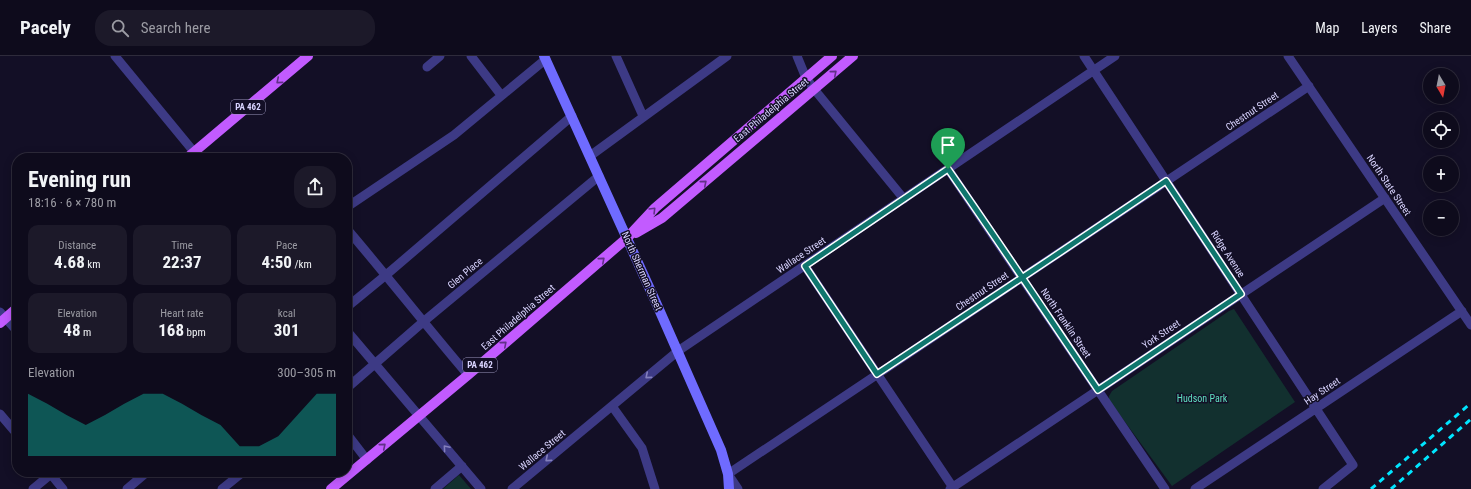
<!DOCTYPE html>
<meta charset="utf-8">
<style>
body{margin:0;font-family:"Roboto Condensed",sans-serif;background:#1c1929;color:#f1f3f6;height:100vh;display:flex;flex-direction:column;font-size:15px;white-space:nowrap}
*{box-sizing:border-box;margin:0}
p{font-size:13px;color:#9b9ba3}
.icon{flex:none;width:22px;height:22px;fill:none;stroke:currentColor;stroke-width:2;stroke-linecap:round;stroke-linejoin:round}
.map{position:relative;flex:1;overflow:hidden}
.drawer{position:absolute;left:12px;top:97px;width:340px;height:324px;display:flex;flex-direction:column;background:#0e0b1c;border-radius:16px;box-shadow:0 2px 10px #0003,0 0 0 1px #2e2b3b}
.drawer>*{flex:none}
.needle{width:26px;rotate:170deg}
.tools{position:absolute;left:1423px;top:12px;display:grid;gap:8px}
.tools a{display:grid;place-items:center;width:36px;height:36px;border-radius:50%;background:#0e0b1c;box-shadow:0 2px 10px #0003,0 0 0 1px #2e2b3b;font-size:20px}
.pin{position:absolute;display:grid;place-items:center;width:34px;height:34px;color:#fff;margin:-41px -17px;border-radius:50% 50% 50% 0;rotate:-45deg;box-shadow:0 0 4px #0007}
.pin .icon{rotate:45deg}
.round{display:grid;place-items:center;flex:none;width:42px;height:42px;border-radius:16px;background:#1c1929}
.overview{display:flex;align-items:center;justify-content:space-between;height:68px;padding:0 16px}
h1{font-size:22px;font-weight:700;line-height:30px}
.metrics{display:grid;grid-template-columns:repeat(3,1fr);gap:6px;height:68px;padding:4px 16px}
.metrics div{display:grid;align-content:center;border-radius:10px;background:#1c1929;text-align:center}
.metrics b{font-size:17px;font-weight:700}
.metrics small{font-size:11px;font-weight:400}
.metrics p{font-size:11px}
.chart{height:112px;padding:8px 16px}
.chart p{display:flex;justify-content:space-between}
.chart svg{width:100%;height:72px;margin-top:4px;fill:#0f766e;opacity:.7}
header{display:flex;align-items:center;gap:24px;box-sizing:border-box;height:56px;padding:0 20px;background:#0e0b1c;border-bottom:1px solid #2e2b3b}
header strong{font-size:19px}
nav{display:flex;gap:22px;margin-inline-start:auto;font-size:14px}
.search{width:280px;height:36px;background:#1c1929;display:flex;align-items:center;gap:10px;box-sizing:border-box;padding:0 14px;border-radius:16px;color:#9b9ba3;font-size:15px}
.map>svg:first-child{display:block}
.green{fill:#12302f}
.lines{fill:none;stroke-linecap:round;stroke-linejoin:round}
.minor{stroke:#3d3a85;stroke-width:9}
.secondary{stroke:#6f6bff;stroke-width:10}
.primary{stroke:#c25bff;stroke-width:10}
.rail{stroke:#00e5ff;stroke-width:3;stroke-dasharray:6 5;stroke-linecap:butt}
.oneway{stroke:#623188}
.oneway2{stroke:#837fbc}
.route-casing{stroke:#fff;stroke-width:8}
.route{stroke:#0f766e;stroke-width:5}
.labels{text-anchor:middle;dominant-baseline:central;stroke-width:3;stroke-linejoin:round;paint-order:stroke}
.shield{fill:#130f26;stroke:#9e99be;stroke-width:1}
.shield-label{font-size:9px;font-weight:bold;fill:#d9d4ff}
.street-label{font-size:10px;fill:#d9d4ff;stroke:#130f26}
.park-label{font-size:10px;fill:#5fe0c0;stroke:#130f26}
</style>
<header>
<strong>Pacely</strong>
<div class="search"><svg class="icon" aria-label="search" viewBox="0 0 24 24"><circle cx="10" cy="10" r="6"/><path d="M15 15l6 6"/></svg>Search here</div>
<nav><a>Map</a><a>Layers</a><a>Share</a></nav>
</header>
<div class="map">
<svg width="1471" height="433" viewBox="0 0 1471 433">
<rect width="100%" height="100%" fill="#130f26"/>
<path class="green" d="M1234,253L1295,346L1172,430L1109,344V340L1112,335L1229,255Z
M459,419L471,433H443Z"/>
<g class="lines">
<path class="minor" d="M115,0L199,102
M471,0L501,39
M616,0L643,60
M797,0L806,22L814,33L904,143
M1084,0L1353,409L1323,433
M1288,0L1471,269
M427,11L440,0
M590,100L727,0
M948,113L1165,433
M347,151L454,79L546,3
M347,173C388,221 427,271 468,319
M805,210L954,433
M347,251L386,219L572,60
M0,256L17,275
M347,275L481,433
M347,332L423,266L599,120
M612,350L642,392L655,433
M0,358L17,378
M347,378L367,404
M49,416L63,433
M33,433L51,418
M127,433L147,416
M222,433L243,416
M435,433L462,410
M512,433L678,295L1115,0
M738,433L728,418L1309,30
M950,433L1385,142
M1195,433L1462,255"/>
<path class="secondary" d="M544,0L654,242L721,394L728,418L729,433"/>
<path class="primary" d="M187,102L308,0
M636,177L662,162L853,0
M0,267L17,252
M331,433L468,319L627,182L655,152L832,0"/>
<path class="rail" d="M1371,433L1471,347
M1391,433L1471,363"/>
</g>
<defs><path id="oneway-chevron" d="M-2-3.5L2.5 0L-2 3.5" fill="none" stroke-width="1.6" stroke-linecap="round" stroke-linejoin="round"/></defs>
<g class="oneway">
<use href="#oneway-chevron" transform="translate(834 17) rotate(-40)"/>
<use href="#oneway-chevron" transform="translate(279 25) rotate(140)"/>
<use href="#oneway-chevron" transform="translate(704 127) rotate(-40)"/>
<use href="#oneway-chevron" transform="translate(653 154) rotate(-45)"/>
<use href="#oneway-chevron" transform="translate(602 204) rotate(-41)"/>
<use href="#oneway-chevron" transform="translate(504 288) rotate(-41)"/>
<use href="#oneway-chevron" transform="translate(383 390) rotate(-40)"/>
</g>
<g class="oneway2">
<use href="#oneway-chevron" transform="translate(648 320) rotate(140)"/>
<use href="#oneway-chevron" transform="translate(446 392) rotate(-130)"/>
<use href="#oneway-chevron" transform="translate(548 403) rotate(140)"/>
</g>
<g class="lines">
<g class="route-casing">
<path id="route" d="M948,113L805,210L877,318C974,254 1070,190 1166,125L1241,238L1098,334C1048,260 999,186 948,113"/>
</g>
<use href="#route" class="route"/>
</g>
<g class="labels">
<g class="shield">
<rect x="231" y="44" width="34" height="14" rx="3"/>
<rect x="463" y="302" width="34" height="14" rx="3"/>
</g>
<g class="shield-label">
<text x="248" y="51">PA 462</text>
<text x="480" y="309">PA 462</text>
</g>
<g class="street-label">
<text transform="translate(771 54) rotate(-40)">East Philadelphia Street</text>
<text transform="translate(1252 55) rotate(-34)">Chestnut Street</text>
<text transform="translate(1389 129) rotate(56)">North State Street</text>
<text transform="translate(1228 198) rotate(57)">Ridge Avenue</text>
<text transform="translate(801 199) rotate(-34)">Wallace Street</text>
<text transform="translate(642 215) rotate(66)">North Sherman Street</text>
<text transform="translate(465 217) rotate(-40)">Glen Place</text>
<text transform="translate(982 235) rotate(-34)">Chestnut Street</text>
<text transform="translate(518 261) rotate(-41)">East Philadelphia Street</text>
<text transform="translate(1066 267) rotate(56)">North Franklin Street</text>
<text transform="translate(1161 278) rotate(-34)">York Street</text>
<text transform="translate(1322 335) rotate(-34)">Hay Street</text>
<text transform="translate(542 394) rotate(-40)">Wallace Street</text>
</g>
<g class="park-label">
<text x="1202" y="342">Hudson Park</text>
</g>
</g>
</svg>
<div class="tools">
<a><svg class="needle" viewBox="-14 -14 28 28"><path d="M0-13l5 13h-10z" fill="#e53935"/><path d="M0 13l5-13h-10z" fill="#9b9ba3"/></svg></a>
<a><svg class="icon" aria-label="locate" viewBox="0 0 24 24"><circle cx="12" cy="12" r="6"/><path d="M12 2v4M12 18v4M2 12h4M18 12h4"/></svg></a>
<a>+</a>
<a>−</a>
</div>
<div class="pin" style="left:948px;top:113px;background:#1e9e55"><svg class="icon" aria-label="arrive" viewBox="0 0 24 24"><path d="M6 21V4h12l-3 4 3 4H6"/></svg></div>
<section class="drawer">
<div class="overview"><div><h1>Evening run</h1><p>18:16 · 6 × 780 m</p></div><a class="round"><svg class="icon" aria-label="share" viewBox="0 0 24 24"><path d="M12 15V3M7 8l5-5 5 5M5 13v7h14v-7"/></svg></a></div>
<div class="metrics">
<div><p>Distance</p><b>4.68<small> km</small></b></div>
<div><p>Time</p><b>22:37</b></div>
<div><p>Pace</p><b>4:50<small> /km</small></b></div>
</div>
<div class="metrics">
<div><p>Elevation</p><b>48<small> m</small></b></div>
<div><p>Heart rate</p><b>168<small> bpm</small></b></div>
<div><p>kcal</p><b>301</b></div>
</div>
<div class="chart"><p><span>Elevation</span>300–305 m</p>
<svg viewBox="0 0 160 44" preserveAspectRatio="none"><path d="M0 44V6L10 12L20 19L30 25L40 19L50 12L60 6L70 6L80 12L90 19L100 25L110 38L120 38L130 32L140 19L150 6L160 6V44z"/></svg>
</div>
</section>
</div>
